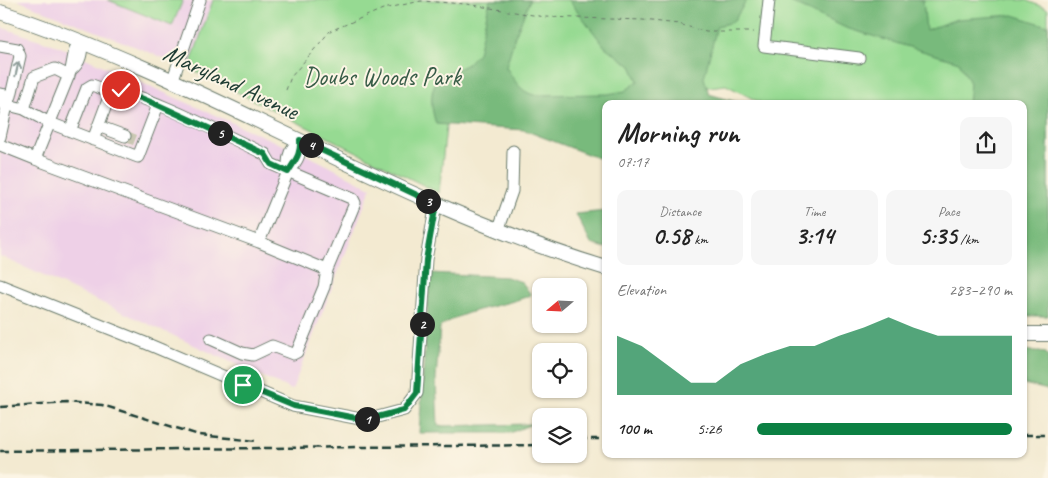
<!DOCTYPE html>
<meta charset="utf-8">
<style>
body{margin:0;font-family:Caveat,sans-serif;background:#f6f6f6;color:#222;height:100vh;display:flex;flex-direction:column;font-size:19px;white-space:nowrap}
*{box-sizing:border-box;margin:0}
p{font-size:16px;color:#767676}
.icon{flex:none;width:28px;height:28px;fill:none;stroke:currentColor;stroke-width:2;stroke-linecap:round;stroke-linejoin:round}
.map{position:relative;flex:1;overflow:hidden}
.details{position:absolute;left:602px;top:100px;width:425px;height:358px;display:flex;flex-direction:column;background:#fff;border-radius:10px;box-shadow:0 1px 4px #0004}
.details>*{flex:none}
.needle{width:32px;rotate:251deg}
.tools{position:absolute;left:532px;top:278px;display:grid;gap:10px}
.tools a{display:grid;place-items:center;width:55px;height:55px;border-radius:10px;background:#fff;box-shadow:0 1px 4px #0004;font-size:25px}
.pin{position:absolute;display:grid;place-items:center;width:42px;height:42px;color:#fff;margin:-21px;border:2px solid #fff;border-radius:50%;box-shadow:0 1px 5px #0007}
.km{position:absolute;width:25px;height:25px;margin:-12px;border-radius:50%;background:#222;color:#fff;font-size:14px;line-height:25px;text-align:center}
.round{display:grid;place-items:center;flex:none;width:52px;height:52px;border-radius:10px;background:#f6f6f6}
.head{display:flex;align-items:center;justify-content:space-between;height:85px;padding:0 15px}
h1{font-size:28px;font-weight:700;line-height:38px}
.figures{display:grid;grid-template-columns:repeat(3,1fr);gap:8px;height:85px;padding:5px 15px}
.figures div{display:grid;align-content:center;border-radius:10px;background:#f6f6f6;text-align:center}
.figures b{font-size:25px;font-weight:700}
.figures small{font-size:14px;font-weight:400}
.figures p{font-size:14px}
.chart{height:140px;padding:10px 15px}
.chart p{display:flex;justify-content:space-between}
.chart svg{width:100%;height:90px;margin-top:5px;fill:#0b8043;opacity:.7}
ul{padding:0 15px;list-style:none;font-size:16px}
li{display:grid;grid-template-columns:80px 60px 1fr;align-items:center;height:38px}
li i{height:12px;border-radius:6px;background:#0b8043}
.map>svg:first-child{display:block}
.built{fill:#eed0e7}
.green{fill:#96da92;stroke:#5a8c63}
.forest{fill:#78ba7c;stroke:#4c7c58}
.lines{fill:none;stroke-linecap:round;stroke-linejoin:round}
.minor-tunnel{stroke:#c9c7b2;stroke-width:11;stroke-dasharray:11 5.5;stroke-linecap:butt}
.minor-casing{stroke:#697a6b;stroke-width:13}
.major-casing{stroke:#697a6b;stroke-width:16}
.path{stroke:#697a6b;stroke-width:1;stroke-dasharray:4 4;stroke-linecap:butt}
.minor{stroke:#fff;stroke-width:11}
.major{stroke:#fff;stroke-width:14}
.rail{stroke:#1f3d34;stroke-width:2.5;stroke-dasharray:8 4;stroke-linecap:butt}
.oneway{stroke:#8f9e9a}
.route-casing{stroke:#fff;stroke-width:10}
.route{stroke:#0b8043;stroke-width:6}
.labels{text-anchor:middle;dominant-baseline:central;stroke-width:4;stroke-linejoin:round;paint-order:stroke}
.park-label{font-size:25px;fill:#375c47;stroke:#fcf5e5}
.street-label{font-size:25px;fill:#1f3d34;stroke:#fcf5e5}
</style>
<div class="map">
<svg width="1048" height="478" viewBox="0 0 1048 478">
<rect width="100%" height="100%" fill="#fcf5e5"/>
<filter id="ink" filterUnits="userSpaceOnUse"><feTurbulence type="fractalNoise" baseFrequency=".02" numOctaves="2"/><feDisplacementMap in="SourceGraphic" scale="10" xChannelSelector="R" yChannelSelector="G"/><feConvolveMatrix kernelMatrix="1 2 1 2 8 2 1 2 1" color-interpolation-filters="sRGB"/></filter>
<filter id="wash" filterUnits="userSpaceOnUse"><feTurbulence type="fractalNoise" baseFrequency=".0096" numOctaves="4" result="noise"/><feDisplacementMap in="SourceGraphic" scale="20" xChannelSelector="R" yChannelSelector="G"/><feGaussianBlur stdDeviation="1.12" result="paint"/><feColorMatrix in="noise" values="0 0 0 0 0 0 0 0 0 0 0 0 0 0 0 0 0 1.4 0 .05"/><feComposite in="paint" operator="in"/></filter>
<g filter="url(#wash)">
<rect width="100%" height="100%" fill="#f3ead1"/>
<path class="built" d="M17,0H213L189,68Z
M0,27L58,46L317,160L371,188L292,390L0,256Z"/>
<path class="green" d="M108,0H183L172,26Z
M213,0H1025L1048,9V245L1024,104H763L726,85L447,118L439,193L189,68Z"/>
<path class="forest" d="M490,0H530L515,36L506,67C513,78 520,92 534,95L608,94L625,91L638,81L631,66L605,47L569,0H747L733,22L717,26L704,78L709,94L743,104H606V135L602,137L603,160L524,130L436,124C431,107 429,95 437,78L466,65L478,53Z
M786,0H923L926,30L957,19L1013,15L1048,26V316H1024V104H968L970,83L959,62L846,28Z
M606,211V248L591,244L576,214Z
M430,273L507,277L522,282L531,295C500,308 468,307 440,327L436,379L438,426L532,424L510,433H419Z
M1024,350L1046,353L1048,356V390L1024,384Z"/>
</g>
<g filter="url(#ink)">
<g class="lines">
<path class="minor-tunnel" d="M125,136L135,140"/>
<g class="minor-casing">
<path id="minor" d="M769,0L764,46L859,58
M0,46L17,49L20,56L11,96L0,94
M173,79L200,0
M0,103L24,109L34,77L55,69L69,76
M24,109L50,123L138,157L158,105
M98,126L125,136
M70,131L87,88L92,85L111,92
M0,137L7,105
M93,140L111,92C137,88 236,141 265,154L271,164L353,199L355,203L327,270L259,242
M0,145L35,159L71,70L75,49L82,41C82,52 81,63 71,70
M35,159L259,242L289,169C299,161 301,152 300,140C291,148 286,156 289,169
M498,231L512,191L513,151
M0,285L143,342L293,406L366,420L404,410L417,393L426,259L436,204
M211,339L242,353L253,355L272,346L293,354L297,352L324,287L327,270"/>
</g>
<g class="major-casing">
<path id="major" d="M0,12C209,81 395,204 606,268
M1024,334H1048"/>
</g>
<path class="path" d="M286,90L291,77L330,31L383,9L421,1L466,4L545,17L643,20L679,24L706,32H754"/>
<use href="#minor" class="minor"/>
<use href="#major" class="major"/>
<path class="rail" d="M0,407L66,402L102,405L199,435L256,441
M1024,435H1048
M579,439H606
M0,451L541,445"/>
</g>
<defs><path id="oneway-shaft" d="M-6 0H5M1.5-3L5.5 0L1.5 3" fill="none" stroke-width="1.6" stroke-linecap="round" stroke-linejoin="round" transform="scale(1.25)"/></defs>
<use class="oneway" href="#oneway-shaft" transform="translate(17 69) rotate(-77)"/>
</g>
<g class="lines" filter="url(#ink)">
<g class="route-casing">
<path id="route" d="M121,90L158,105L265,154L271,164L288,172C295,160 301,155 300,140L436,204L426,260L417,393L404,410L366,420L294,406L243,385"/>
</g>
<use href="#route" class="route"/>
</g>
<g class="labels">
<g class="park-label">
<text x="382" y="77">Doubs Woods Park</text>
</g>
<g class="street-label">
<text transform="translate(231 82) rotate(25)">Maryland Avenue</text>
</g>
</g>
</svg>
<div class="tools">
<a><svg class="needle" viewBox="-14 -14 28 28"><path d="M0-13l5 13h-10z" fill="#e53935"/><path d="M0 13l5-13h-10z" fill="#767676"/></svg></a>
<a><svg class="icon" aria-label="locate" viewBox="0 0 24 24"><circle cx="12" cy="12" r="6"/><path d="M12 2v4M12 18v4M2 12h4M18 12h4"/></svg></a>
<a><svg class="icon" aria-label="layers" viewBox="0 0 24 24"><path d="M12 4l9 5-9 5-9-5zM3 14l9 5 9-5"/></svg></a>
</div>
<div class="pin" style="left:243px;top:385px;background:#1e9e55"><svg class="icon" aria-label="arrive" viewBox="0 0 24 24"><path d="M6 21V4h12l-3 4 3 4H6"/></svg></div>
<div class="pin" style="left:121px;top:90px;background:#d93025"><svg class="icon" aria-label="check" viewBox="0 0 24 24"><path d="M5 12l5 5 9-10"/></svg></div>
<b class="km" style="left:367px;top:419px">1</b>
<b class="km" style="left:422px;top:324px">2</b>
<b class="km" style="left:428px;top:201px">3</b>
<b class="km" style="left:311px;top:145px">4</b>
<b class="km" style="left:220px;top:133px">5</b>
<section class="details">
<div class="head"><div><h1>Morning run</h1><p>07:17</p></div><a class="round"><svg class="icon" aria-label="share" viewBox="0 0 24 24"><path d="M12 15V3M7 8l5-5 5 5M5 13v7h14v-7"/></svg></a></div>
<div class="figures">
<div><p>Distance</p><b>0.58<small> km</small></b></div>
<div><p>Time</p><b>3:14</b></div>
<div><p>Pace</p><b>5:35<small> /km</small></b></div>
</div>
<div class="chart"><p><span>Elevation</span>283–290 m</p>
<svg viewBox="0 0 160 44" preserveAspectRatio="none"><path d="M0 44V15L10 20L20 29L30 38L40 38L50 29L60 24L70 20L80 20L90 15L100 11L110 6L120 11L130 15L140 15L150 15L160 15V44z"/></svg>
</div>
<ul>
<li><b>100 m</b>5:26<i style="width:100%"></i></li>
</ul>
</section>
</div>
